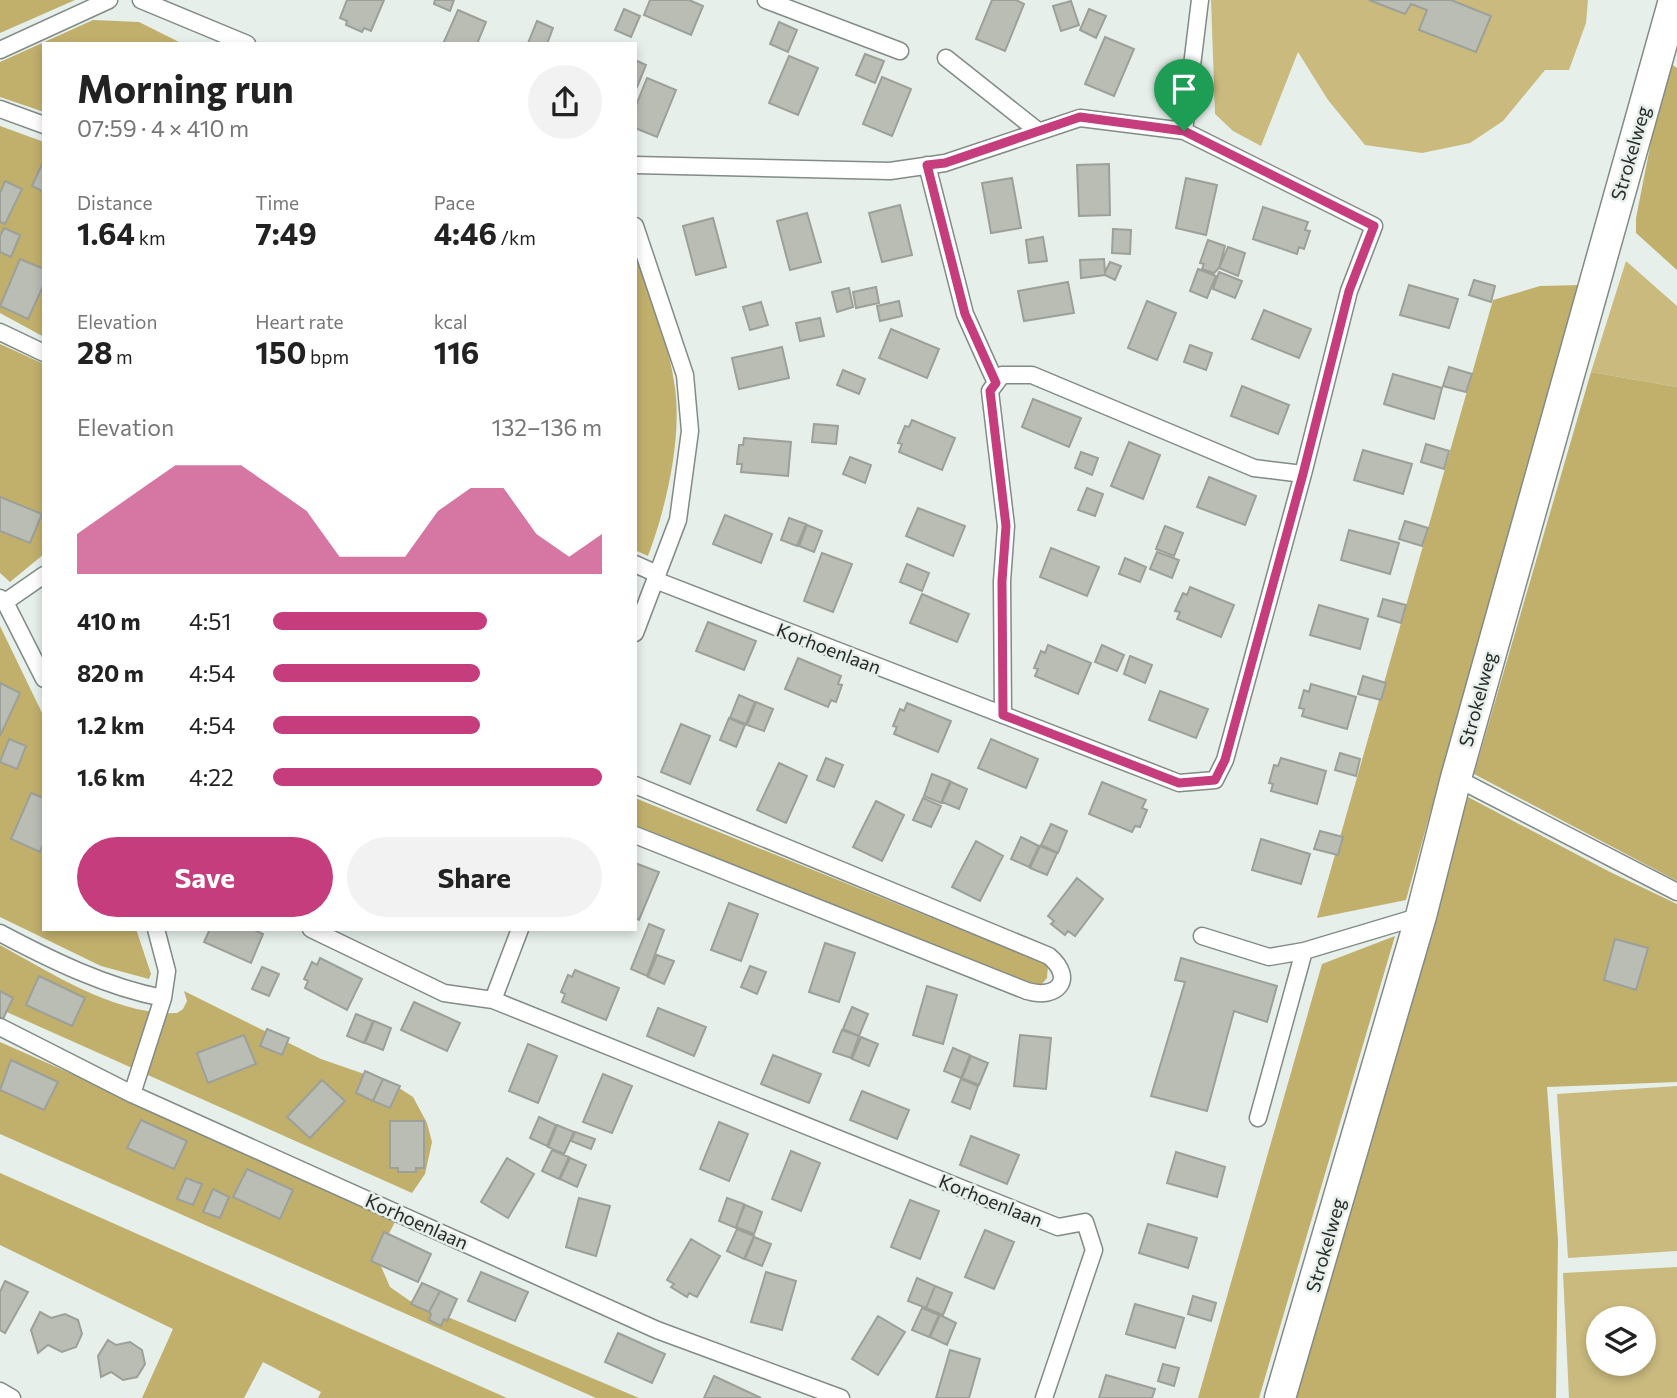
<!DOCTYPE html>
<meta charset="utf-8">
<style>
body{margin:0;font-family:Commissioner,sans-serif;background:#f2f2f2;color:#222;height:100vh;display:flex;flex-direction:column;font-size:26px;white-space:nowrap}
*{box-sizing:border-box;margin:0}
p{font-size:23px;color:#767676}
.icon{flex:none;width:38px;height:38px;fill:none;stroke:currentColor;stroke-width:2;stroke-linecap:round;stroke-linejoin:round}
.map{position:relative;flex:1;overflow:hidden}
.details{position:absolute;left:42px;top:42px;width:595px;height:889px;display:flex;flex-direction:column;background:#fff;border-radius:0px;box-shadow:0 4px 10px #0003}
.details>*{flex:none}
.tools{position:absolute;left:1586px;top:1306px;display:grid;gap:14px}
.tools a{display:grid;place-items:center;width:70px;height:70px;border-radius:50%;background:#fff;box-shadow:0 4px 10px #0003;font-size:35px}
.pin{position:absolute;display:grid;place-items:center;width:60px;height:60px;color:#fff;margin:-72px -30px;border-radius:50% 50% 50% 0;rotate:-45deg;box-shadow:0 0 7px #0007}
.pin .icon{rotate:45deg}
.round{display:grid;place-items:center;flex:none;width:74px;height:74px;border-radius:37px;background:#f2f2f2}
.headline{display:flex;align-items:center;justify-content:space-between;height:119px;padding:0 35px}
h1{font-size:38px;font-weight:700;line-height:52px}
.stats{display:grid;grid-template-columns:repeat(3,1fr);gap:10px;height:119px;padding:7px 35px}
.stats div{display:grid;align-content:center}
.stats b{font-size:30px;font-weight:700}
.stats small{font-size:19px;font-weight:400}
.stats p{font-size:19px}
.chart{height:196px;padding:14px 35px}
.chart p{display:flex;justify-content:space-between}
.chart svg{width:100%;height:126px;margin-top:7px;fill:#c53d7c;opacity:.7}
.button{display:flex;gap:14px;margin-top:auto;padding:14px 35px}
.button a{flex:1;height:80px;border-radius:42px;background:#c53d7c;color:#fff;font-size:28px;font-weight:700;line-height:80px;text-align:center}
.button a+a{background:#f2f2f2;color:#222}
ul{padding:0 35px;list-style:none;font-size:23px}
li{display:grid;grid-template-columns:112px 84px 1fr;align-items:center;height:52px}
li i{height:18px;border-radius:9px;background:#c53d7c}
.map>svg:first-child{display:block}
.green{fill:#caba7e;fill-rule:evenodd}
.forest{fill:#c1af6c}
.building{fill:#b9bdb4;stroke:#9ca098;stroke-width:2}
.lines{fill:none;stroke-linecap:round;stroke-linejoin:round}
.lane-casing{stroke:#828b86;stroke-width:19}
.street-casing{stroke:#828b86;stroke-width:33}
.lane{stroke:#fff;stroke-width:16}
.street{stroke:#fff;stroke-width:30}
.route-casing{stroke:#fff;stroke-width:14}
.route{stroke:#c53d7c;stroke-width:9}
.labels{text-anchor:middle;dominant-baseline:central;stroke-width:5;stroke-linejoin:round;paint-order:stroke}
.street-label{font-size:19px;fill:#272a28;stroke:#e6efea}
</style>
<div class="map">
<svg width="1677" height="1398" viewBox="0 0 1677 1398">
<rect width="100%" height="100%" fill="#e6efea"/>
<path class="green" d="M1211,0H1588L1586,23L1569,70H1545L1503,121L1470,143L1422,153L1365,145L1328,100L1298,52L1261,146L1233,131L1215,114Z
M1626,261L1677,306V387L1591,372Z
M1677,1086V1251L1568,1258L1557,1094Z
M1677,1267V1398H1569L1563,1273ZM1598,1318H1643V1363H1598Z"/>
<path class="forest" d="M0,0H75L0,33Z
M93,20L139,22L183,44H44V112L0,97V62Z
M1667,61L1677,68V270L1636,233V218Z
M0,126L44,142V337L0,313Z
M635,255C651,298 669,342 675,388C682,440 666,508 648,556L635,550Z
M1581,285L1513,516L1406,900L1317,918L1493,300L1540,286Z
M0,344L44,364V554L10,582L0,573Z
M1591,372L1677,387V881L1474,774Z
M0,626L44,717V929H136L151,974L149,979L101,966L0,917Z
M1468,797L1610,872L1677,904V1082L1547,1087L1558,1240L1556,1398H1292Z
M635,798L1048,965L1047,978L1042,984L1033,986L635,825Z
M1395,936L1259,1398H1198L1322,964Z
M0,945C51,973 117,1016 177,1013L183,1009L187,1001L184,991L321,1059L393,1084L413,1097L427,1123L432,1142L425,1174L412,1193L0,1009Z
M0,1042L397,1218L377,1257L390,1287L410,1301L639,1398H596L0,1134Z
M0,1173L507,1398H318L321,1392L263,1362L244,1398H142L173,1329L0,1245Z"/>
<path class="building" d="M347,0H384L371,31L364,28L362,32L346,25L347,21L340,18Z
M435,0H454L450,11L434,4Z
M650,0H689L703,6L691,35L644,15Z
M992,0H1016L1024,4L1005,51L976,39Z
M1369,0H1451L1491,16L1476,52L1419,30L1427,10L1411,4L1405,14Z
M1071,1L1079,25L1061,31L1053,6Z
M624,9L640,16L631,37L615,30Z
M1089,9L1106,16L1096,38L1080,30Z
M458,10L486,22L477,44H443Z
M537,21L553,28L547,44L528,43Z
M779,22L797,30L788,52L770,44Z
M1105,37L1134,49L1114,96L1085,84Z
M865,54L884,61L875,83L856,75Z
M789,56L818,68L798,115L769,103Z
M635,60L646,65L637,87L635,86Z
M882,77L911,89L892,136L863,124Z
M647,78L676,90L657,137L635,128V108Z
M44,160V192L32,186Z
M1109,164L1110,215L1079,216L1077,165Z
M1012,178L1021,228L991,233L982,183Z
M1186,178L1217,185L1206,235L1176,228Z
M5,181L22,189L5,224L0,222V193Z
M900,205L912,255L882,262L869,213Z
M1263,207L1308,222L1305,230L1310,231L1304,249L1299,247L1297,254L1253,239Z
M807,213L821,262L790,270L777,221Z
M713,218L726,267L696,275L683,226Z
M4,228L20,235L11,257L0,252V236Z
M1113,229L1131,230L1130,254L1112,253Z
M1043,237L1047,261L1029,263L1026,240Z
M1208,240L1225,246L1219,268L1214,273L1202,269L1204,264L1200,263Z
M1228,247L1245,253L1238,276L1219,268Z
M20,259L44,269V284L28,319L0,306Z
M1104,259L1105,272L1110,262L1121,266L1115,280L1105,275L1081,278L1080,260Z
M1198,269L1216,276L1207,298L1190,291Z
M1219,272L1242,281L1235,298L1213,289Z
M1474,280L1495,286L1491,302L1469,295Z
M1068,282L1074,313L1024,321L1018,291Z
M1409,285L1458,299L1449,328L1400,315Z
M876,287L879,303L856,308L853,292Z
M849,288L853,307L837,312L832,292Z
M899,301L902,316L880,321L877,306Z
M1147,301L1176,313L1157,360L1128,348Z
M761,302L768,325L750,330L743,307Z
M1264,310L1311,329L1299,358L1252,339Z
M820,318L824,336L800,341L796,323Z
M891,329L939,349L927,378L879,358Z
M1190,345L1212,353L1206,370L1184,362Z
M782,347L789,378L739,389L732,358Z
M1449,367L1472,374L1466,392L1443,386Z
M843,370L865,379L859,394L837,385Z
M1393,374L1442,388L1434,419L1384,404Z
M1242,386L1289,405L1278,434L1231,416Z
M1033,399L1081,418L1069,447L1022,427Z
M912,420L955,438L942,470L899,452L902,444L898,443L905,426L909,427Z
M814,424L838,426L836,444L812,442Z
M744,438L791,442L788,476L741,472L742,464H737L739,445H743Z
M1129,442L1160,455L1143,499L1111,486Z
M1426,444L1449,451L1444,469L1421,462Z
M1363,450L1412,464L1403,494L1354,480Z
M1081,452L1098,458L1092,475L1075,468Z
M850,457L871,465L865,483L843,474Z
M1209,477L1256,496L1245,525L1197,507Z
M1087,488L1103,494L1095,516L1078,510Z
M0,497L42,514L30,543L0,531Z
M918,508L965,526L953,556L906,536Z
M725,515L772,534L761,563L713,544Z
M789,518L806,524L797,546L781,540Z
M1405,521L1428,528L1422,546L1399,539Z
M807,525L822,531L814,552L799,546Z
M1165,526L1183,533L1174,556L1156,549Z
M1349,530L1399,543L1390,574L1341,560Z
M1051,548L1099,567L1087,596L1040,577Z
M1157,552L1179,560L1172,578L1150,569Z
M822,553L852,564L833,612L804,601Z
M1125,558L1146,567L1140,582L1119,574Z
M907,564L929,573L922,591L900,582Z
M1190,587L1234,605L1221,637L1177,619L1180,612L1175,611L1183,593L1187,595Z
M922,594L969,614L957,642L910,623Z
M1383,599L1406,605L1401,623L1378,616Z
M1319,605L1368,619L1360,649L1310,635Z
M708,622L756,641L744,670L696,651Z
M1048,645L1091,663L1078,694L1035,676L1038,669L1034,668L1041,651L1045,653Z
M1102,645L1124,655L1117,671L1095,662Z
M1130,656L1152,665L1145,683L1124,674Z
M798,658L841,676L838,684L842,685L836,702L831,700L828,707L785,689Z
M1363,676L1386,683L1381,700L1358,694Z
M0,683L20,693L0,736Z
M1311,684L1356,697L1347,729L1302,716L1304,709L1299,708L1304,690L1309,692Z
M1160,691L1208,709L1196,738L1149,720Z
M739,695L755,702L746,724L730,718Z
M756,702L773,709L764,731L747,725Z
M907,703L951,721L938,752L894,734L897,727L893,726L900,709L904,711Z
M729,718L745,725L736,747L720,740Z
M681,724L710,736L690,784L661,772Z
M9,739L26,746L17,769L0,762Z
M991,739L1038,759L1026,788L978,768Z
M1340,753L1360,759L1356,776L1335,770Z
M826,758L843,765L834,787L817,780Z
M1281,758L1326,771L1317,804L1271,791L1273,784L1269,783L1274,765L1278,766Z
M779,763L807,776L786,823L757,810Z
M932,774L950,781L941,803L924,796Z
M951,782L967,789L959,809L942,802Z
M1102,782L1146,800L1142,808L1147,810L1140,827L1135,826L1132,832L1089,814Z
M31,793L44,798V843L40,852L11,839Z
M923,798L941,806L931,827L913,820Z
M876,801L904,815L882,861L853,847Z
M1051,824L1067,831L1058,853L1041,845Z
M1320,831L1343,837L1338,855L1314,849Z
M1021,837L1039,846L1029,867L1011,859Z
M1261,839L1310,854L1301,884L1252,870Z
M976,841L1003,856L980,901L952,887Z
M1040,846L1057,853L1047,875L1030,868Z
M635,863L659,872L639,920L635,918Z
M1077,878L1103,899L1075,936L1068,931L1065,935L1051,924L1054,921L1048,916Z
M729,903L758,914L741,961L711,950Z
M649,924L664,930L647,976L631,969Z
M210,929H252L263,934L251,963L204,942Z
M1615,939L1648,948L1636,990L1604,980Z
M825,943L855,953L839,1002L809,992Z
M657,955L674,961L664,984L648,977Z
M320,958L362,979L347,1010L305,988L308,981L304,979L312,962L317,965Z
M1181,958L1277,986L1267,1022L1234,1011L1207,1111L1151,1096L1185,982L1175,980Z
M750,966L766,972L757,994L741,987Z
M262,967L279,974L269,996L252,989Z
M575,970L619,988L606,1020L562,1002L565,994L561,992L568,975L572,977Z
M39,976L85,998L72,1026L26,1005Z
M927,986L957,995L943,1044L913,1035Z
M0,991L13,998L3,1019L0,1018Z
M414,1002L460,1023L447,1051L401,1030Z
M852,1007L868,1014L859,1036L843,1029Z
M658,1008L706,1027L694,1056L647,1036Z
M356,1014L373,1021L364,1043L347,1036Z
M374,1021L391,1028L383,1050L365,1043Z
M267,1029L289,1038L282,1055L260,1046Z
M842,1030L859,1036L851,1058L833,1052Z
M244,1035L256,1064L208,1083L197,1053Z
M1020,1035L1051,1038L1046,1089L1014,1086Z
M861,1037L878,1044L869,1066L852,1059Z
M528,1044L557,1056L538,1103L509,1091Z
M953,1048L970,1055L961,1078L944,1071Z
M773,1055L821,1074L809,1103L761,1084Z
M971,1056L988,1063L979,1085L962,1078Z
M11,1060L58,1082L44,1110L0,1090Z
M365,1071L383,1079L373,1101L356,1093Z
M603,1074L632,1086L612,1133L583,1122Z
M383,1079L400,1086L390,1108L373,1101Z
M961,1079L978,1086L970,1109L952,1102Z
M322,1080L345,1101L310,1138L287,1117Z
M862,1091L909,1110L897,1139L850,1120Z
M539,1117L556,1125L547,1146L530,1138Z
M141,1120L187,1141L174,1169L127,1148Z
M390,1121H424V1168H416V1172H398V1168H390Z
M719,1122L748,1134L729,1181L700,1169Z
M557,1125L574,1132L564,1154L548,1147Z
M575,1132L595,1139L591,1149L571,1141Z
M971,1136L1019,1155L1007,1184L960,1165Z
M552,1150L569,1157L559,1179L542,1171Z
M791,1151L820,1163L801,1211L772,1199Z
M1176,1152L1225,1167L1217,1197L1167,1183Z
M507,1158L534,1174L508,1218L481,1202Z
M570,1158L586,1165L577,1187L560,1179Z
M247,1169L293,1190L280,1219L233,1197Z
M186,1178L202,1184L193,1205L177,1199Z
M213,1189L229,1197L220,1218L203,1212Z
M579,1198L610,1206L596,1256L566,1247Z
M727,1198L744,1204L736,1228L719,1221Z
M910,1200L939,1211L920,1259L891,1247Z
M745,1205L762,1212L754,1234L736,1227Z
M1148,1224L1197,1238L1188,1268L1139,1253Z
M737,1229L754,1236L744,1259L727,1251Z
M985,1230L1014,1242L994,1289L965,1277Z
M384,1232L431,1254L418,1282L371,1261Z
M754,1237L771,1244L762,1266L745,1259Z
M691,1239L720,1256L697,1297L689,1293L687,1297L671,1287L674,1284L667,1280Z
M481,1272L528,1292L515,1321L468,1301Z
M766,1272L796,1281L782,1330L751,1322Z
M917,1278L935,1286L926,1308L908,1301Z
M5,1281L28,1292L5,1333L0,1330V1292Z
M422,1283L440,1291L429,1312L411,1304Z
M935,1286L952,1293L943,1315L926,1308Z
M440,1291L457,1299L447,1321L444,1319L441,1326L429,1320L431,1314L429,1312Z
M1193,1296L1216,1303L1211,1321L1188,1314Z
M1135,1304L1184,1318L1175,1348L1126,1334Z
M922,1308L939,1315L929,1337L912,1330Z
M40,1312L51,1318L65,1314L78,1320L82,1334L76,1347L62,1352L48,1345L38,1353L31,1330Z
M940,1315L956,1323L947,1345L930,1337Z
M878,1316L905,1332L878,1375L852,1359Z
M618,1333L665,1354L652,1383L605,1362Z
M108,1340L116,1345L130,1342L142,1350L145,1364L137,1377L123,1380L111,1372L101,1377L98,1356Z
M950,1350L980,1359L969,1398H936Z
M1163,1364L1179,1368L1174,1386L1158,1381Z
M1106,1375L1155,1389L1152,1398H1099Z
M714,1376L761,1398H704Z"/>
<g class="lines">
<g class="lane-casing">
<path id="lane" d="M141,0L247,44
M766,0L900,51
M0,50L109,0
M946,58L1038,131
M0,109L44,125
M1184,131L1200,0
M635,165L890,171L945,163L1080,118L1184,131L1374,226L1349,291L1303,474L1254,468L1032,375H1002L990,391L1006,526L1002,581L1003,715
M927,165L965,314L996,383
M635,226L685,375L690,431L678,520L635,633
M0,332L44,353
M635,564L657,574
M655,580L1179,783L1215,780L1225,760L1303,474
M0,598L5,602L44,679
M5,602L44,575
M1456,778L1677,892
M635,785L1049,956C1076,979 1057,1000 1027,991L635,835
M311,929L444,993L493,1000L1058,1227L1085,1222L1094,1250L1044,1398
M0,933C51,960 106,987 163,998L167,971L156,929
M1202,936L1269,957L1304,951L1421,916
M493,1000L520,929
M0,1027L132,1094L657,1330L841,1398
M132,1094L163,998
M1258,1118L1304,951
M0,1391L12,1398"/>
</g>
<g class="street-casing">
<path id="street" d="M1280,1398L1421,916L1456,778L1674,0"/>
</g>
<use href="#lane" class="lane"/>
<use href="#street" class="street"/>
</g>
<g class="lines">
<g class="route-casing">
<path id="route" d="M1080,117L1184,131L1374,226L1349,291L1303,474L1225,760L1215,780L1179,783L1003,715L1002,581L1006,526L990,391L996,383L965,314L927,165L945,163Z"/>
</g>
<use href="#route" class="route"/>
</g>
<g class="labels">
<g class="street-label">
<text transform="translate(1630 153) rotate(-74)">Strokelweg</text>
<text transform="translate(829 648) rotate(21)">Korhoenlaan</text>
<text transform="translate(1477 699) rotate(-75)">Strokelweg</text>
<text transform="translate(991 1200) rotate(22)">Korhoenlaan</text>
<text transform="translate(417 1221) rotate(24)">Korhoenlaan</text>
<text transform="translate(1325 1245) rotate(-74)">Strokelweg</text>
</g>
</g>
</svg>
<div class="tools">
<a><svg class="icon" aria-label="layers" viewBox="0 0 24 24"><path d="M12 4l9 5-9 5-9-5zM3 14l9 5 9-5"/></svg></a>
</div>
<div class="pin" style="left:1184px;top:131px;background:#1e9e55"><svg class="icon" aria-label="arrive" viewBox="0 0 24 24"><path d="M6 21V4h12l-3 4 3 4H6"/></svg></div>
<section class="details">
<div class="headline"><div><h1>Morning run</h1><p>07:59 · 4 × 410 m</p></div><a class="round"><svg class="icon" aria-label="share" viewBox="0 0 24 24"><path d="M12 15V3M7 8l5-5 5 5M5 13v7h14v-7"/></svg></a></div>
<div class="stats">
<div><p>Distance</p><b>1.64<small> km</small></b></div>
<div><p>Time</p><b>7:49</b></div>
<div><p>Pace</p><b>4:46<small> /km</small></b></div>
</div>
<div class="stats">
<div><p>Elevation</p><b>28<small> m</small></b></div>
<div><p>Heart rate</p><b>150<small> bpm</small></b></div>
<div><p>kcal</p><b>116</b></div>
</div>
<div class="chart"><p><span>Elevation</span>132–136 m</p>
<svg viewBox="0 0 160 44" preserveAspectRatio="none"><path d="M0 44V30L10 22L20 14L30 6L40 6L50 6L60 14L70 22L80 38L90 38L100 38L110 22L120 14L130 14L140 30L150 38L160 30V44z"/></svg>
</div>
<ul>
<li><b>410 m</b>4:51<i style="width:65%"></i></li>
<li><b>820 m</b>4:54<i style="width:63%"></i></li>
<li><b>1.2 km</b>4:54<i style="width:63%"></i></li>
<li><b>1.6 km</b>4:22<i style="width:100%"></i></li>
</ul>
<div class="button"><a>Save</a><a>Share</a></div>
</section>
</div>
